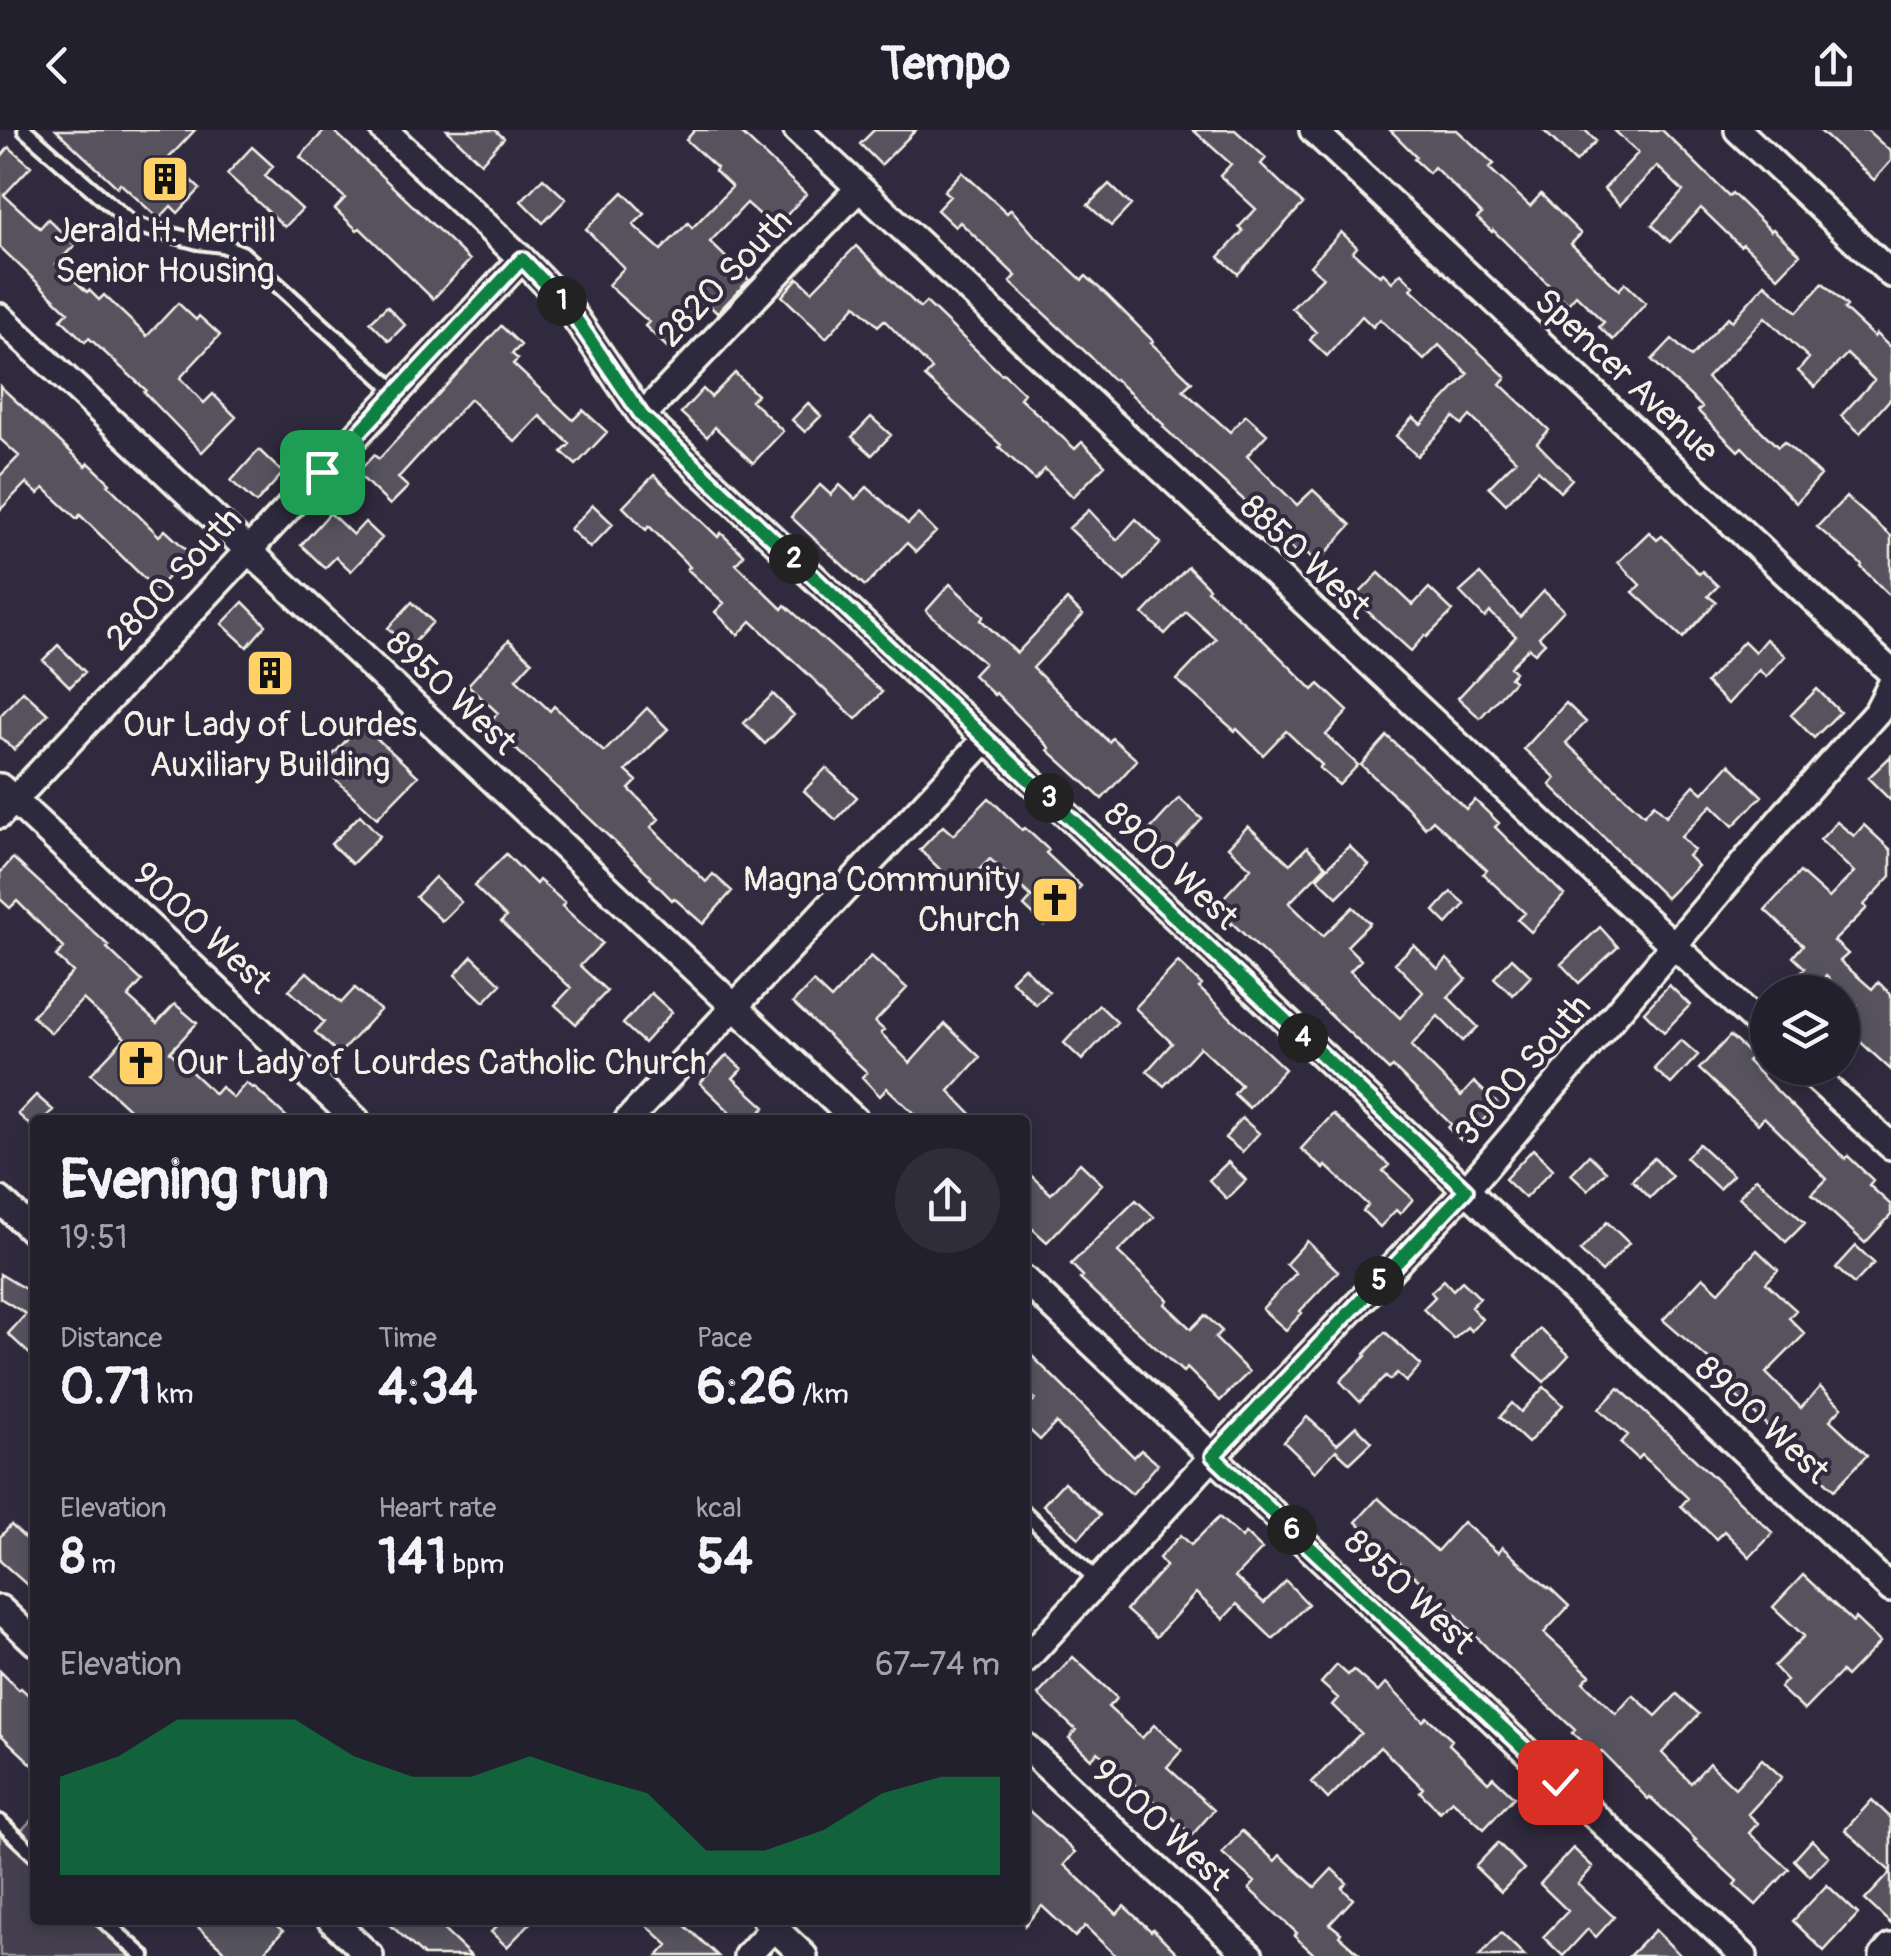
<!DOCTYPE html>
<meta charset="utf-8">
<style>
body{margin:0;font-family:Pangolin,sans-serif;background:#2f2d3a;color:#f1f3f6;height:100vh;display:flex;flex-direction:column;font-size:38px;white-space:nowrap}
*{box-sizing:border-box;margin:0}
p{font-size:32px;color:#a3a3aa}
.icon{flex:none;width:55px;height:55px;fill:none;stroke:currentColor;stroke-width:2;stroke-linecap:round;stroke-linejoin:round}
.map{position:relative;flex:1;overflow:hidden}
.side{position:absolute;left:30px;top:985px;width:1000px;height:810px;display:flex;flex-direction:column;background:#23202e;border-radius:10px;box-shadow:0 5px 15px #0003,0 0 0 2px #403e4a}
.side>*{flex:none}
.controls{position:absolute;left:1750px;top:845px;display:grid;gap:20px}
.controls a{display:grid;place-items:center;width:110px;height:110px;border-radius:50%;background:#23202e;box-shadow:0 5px 15px #0003,0 0 0 2px #403e4a;font-size:50px}
.pin{position:absolute;display:grid;place-items:center;width:85px;height:85px;color:#fff;margin:-42px;border-radius:20px;box-shadow:0 5px 15px #0006}
.km{position:absolute;width:50px;height:50px;margin:-25px;border-radius:50%;background:#222;color:#fff;font-size:28px;line-height:50px;text-align:center}
.round{display:grid;place-items:center;flex:none;width:105px;height:105px;border-radius:52px;background:#2f2d3a}
.overview{display:flex;align-items:center;justify-content:space-between;height:170px;padding:0 30px}
h1{font-size:55px;font-weight:700;line-height:75px}
.figures{display:grid;grid-template-columns:repeat(3,1fr);gap:15px;height:170px;padding:10px 30px}
.figures div{display:grid;align-content:center}
.figures b{font-size:50px;font-weight:700}
.figures small{font-size:28px;font-weight:400}
.figures p{font-size:28px}
.chart{height:280px;padding:20px 30px}
.chart p{display:flex;justify-content:space-between}
.chart svg{width:100%;height:180px;margin-top:10px;fill:#0b8043;opacity:.7}
header{display:flex;justify-content:space-between;align-items:center;height:130px;padding:0 30px;background:#23202e;font-size:45px;font-weight:700}
.map>svg:first-child{display:block}
.green{fill:#454050;stroke:#9c989c;stroke-width:2.5}
.building{fill:#56525f;stroke:#f4f1e8;stroke-width:2.5}
.lines{fill:none;stroke-linecap:round;stroke-linejoin:round}
.lane-casing{stroke:#f4f1e8;stroke-width:20}
.street-casing{stroke:#f4f1e8;stroke-width:32}
.lane{stroke:#2f2a3d;stroke-width:12}
.street{stroke:#2f2a3d;stroke-width:25}
.route-casing{stroke:#fff;stroke-width:20}
.route{stroke:#0b8043;stroke-width:12}
.labels{text-anchor:middle;dominant-baseline:central;stroke-width:8;stroke-linejoin:round;paint-order:stroke}
.poi-label{font-size:35px;fill:#f4f1e8;stroke:#2f2a3d}
.street-label{font-size:35px;fill:#f4f1e8;stroke:#2f2a3d}
</style>
<header><svg class="icon" aria-label="back" viewBox="0 0 24 24"><path d="M15 5l-7 7 7 7"/></svg>Tempo<svg class="icon" aria-label="share" viewBox="0 0 24 24"><path d="M12 15V3M7 8l5-5 5 5M5 13v7h14v-7"/></svg></header>
<div class="map">
<svg width="1891" height="1826" viewBox="0 0 1891 1826">
<rect width="100%" height="100%" fill="#2f2a3d"/>
<filter id="ink" filterUnits="userSpaceOnUse"><feTurbulence type="fractalNoise" baseFrequency=".01" numOctaves="2"/><feDisplacementMap in="SourceGraphic" scale="20" xChannelSelector="R" yChannelSelector="G"/><feConvolveMatrix kernelMatrix="1 2 1 2 8 2 1 2 1" color-interpolation-filters="sRGB"/></filter>
<g filter="url(#ink)">
<path class="green" d="M35,1686V1790H111L150,1826H0V1688L18,1704Z"/>
<path class="building" d="M56,0H195L168,29L200,59L178,83L171,76L159,89L120,53L117,57Z
M325,0H333L470,130L433,169L360,98L357,100L335,79L345,68L300,27Z
M447,0H495L504,8L481,33Z
M695,0H738L806,64L775,98L747,73L710,112L749,150L717,183L710,176L670,220L645,196L649,192L608,155L624,138L586,99L623,62L645,84L633,95L661,120L688,93L692,98L732,57L715,41L717,38L686,10Z
M874,0H916L881,35L860,14Z
M1193,0H1235L1266,28L1261,34L1303,74L1238,144L1219,127L1243,101L1239,97L1256,79L1220,46L1231,34Z
M1390,0H1457L1494,34L1489,38L1530,76L1541,64L1581,104L1571,114L1619,160L1625,153L1646,173L1613,210L1599,197L1604,192L1576,165L1568,174L1493,100L1492,102L1477,88L1482,84L1434,37L1429,43L1414,29L1416,26Z
M1543,0H1585L1596,11L1576,32Z
M1614,0H1662L1729,66L1732,63L1771,101L1773,99L1800,124L1778,147L1743,114L1740,116L1701,78L1670,112L1652,95L1683,61L1657,36L1620,75L1604,59L1638,23Z
M1819,0H1867L1891,22V31L1874,50Z
M9,17L31,36L4,65L40,98L48,89L75,115L56,134L87,162L89,160L99,170L104,165L147,206L178,173L196,190L199,186L220,205L180,248L204,273L213,264L236,287L202,322L144,262L146,260L89,208L85,212L61,189L68,182L0,117V28Z
M252,17L273,36L265,46L302,79L285,97L227,44Z
M962,42L1007,83L1011,79L1033,104L1082,150L1086,146L1108,166L1153,211L1151,213L1192,252L1183,260L1230,302L1246,285L1267,304L1247,326L1297,375L1313,360L1351,395L1317,433L1306,422L1301,427L1245,371L1163,297L1164,295L1115,249L1113,250L1091,227L1010,152L1016,146L960,92L955,97L937,80L950,66L944,61Z
M543,48L566,69L543,93L521,71Z
M1109,54L1131,75L1111,96L1088,75Z
M1341,102L1357,117L1353,122L1380,146L1383,143L1392,152L1401,143L1414,156L1411,159L1506,247L1500,254L1549,300L1537,313L1572,349L1560,362L1538,340L1506,374L1489,357L1516,330L1470,286L1462,295L1454,287L1417,326L1396,306L1413,287L1421,294L1468,244L1439,215L1424,230L1380,189L1373,197L1362,186L1327,226L1310,210L1316,202L1292,178L1323,147L1310,136Z
M856,116L920,178L926,172L1001,244L1003,243L1024,263L1020,268L1075,319L1082,312L1105,335L1073,367L1045,339L1035,350L999,317L1001,315L925,247L932,239L884,190L878,196L856,175L826,208L782,166L798,148L812,161Z
M1823,153L1847,176L1844,179L1874,207L1876,204L1891,218V268L1860,303L1841,286L1874,250L1847,224L1815,257L1798,241L1809,228L1765,187L1707,248L1778,317L1784,312L1821,345L1796,373L1742,317L1738,321L1698,281L1702,277L1652,230L1672,209L1691,227L1728,187L1732,191L1765,154L1797,182Z
M387,176L405,195L389,211L370,192Z
M501,196L521,215L512,224L518,229L513,234L573,290L583,280L607,302L576,335L562,322L570,314L540,286L515,312L470,269L398,348L408,357L390,375L357,343L374,325L379,329Z
M735,243L757,265L751,270L783,301L753,333L715,297L707,307L681,283L703,259L711,267Z
M0,256L86,336L89,333L110,353L108,355L159,406L165,400L190,423L156,460L80,385L77,389L44,358L38,364L26,353L0,380V346L19,326L0,309Z
M808,273L821,286L805,302L792,290Z
M871,287L891,305L872,325L852,307Z
M259,320L283,343L256,373L231,351Z
M654,345L718,407L721,403L744,425L736,434L782,479L785,475L882,562L856,589L751,491L738,505L715,482L724,473L687,439L690,437L649,396L646,400L623,377Z
M820,355L831,365L840,355L855,369L867,357L908,394L918,384L936,402L916,422L907,413L865,456L791,387Z
M1846,367L1891,406V467L1861,437L1862,435L1817,397Z
M593,375L613,394L590,418L570,399Z
M1089,380L1117,410L1136,389L1161,413L1125,451L1069,398Z
M330,383L353,405L365,392L382,408L351,441L336,427L325,438L301,415Z
M1649,402L1657,410L1662,406L1699,444L1702,441L1718,456L1708,466L1716,472L1683,508L1633,462L1640,455L1618,432Z
M1188,437L1209,458L1207,460L1259,506L1313,560L1319,554L1348,581L1326,605L1358,635L1339,655L1319,638L1322,635L1286,601L1263,625L1237,599L1235,601L1177,550L1216,509L1186,482L1165,504L1143,484Z
M1379,443L1413,475L1429,458L1453,481L1427,507L1425,505L1411,521L1354,469Z
M1480,444L1520,487L1544,461L1564,480L1539,507L1545,513L1535,523L1529,518L1510,537L1515,542L1510,548L1514,551L1480,588L1458,568L1516,506L1490,482L1485,488L1460,462Z
M950,454L984,486L981,490L1017,523L1067,470L1083,485L1033,538L1109,612L1112,608L1137,630L1102,669L1048,620L1050,618L996,563L994,565L973,545L984,533L926,481Z
M243,472L266,495L247,517L222,494Z
M412,472L433,492L409,518L388,498Z
M1766,509L1785,526L1766,547L1759,540L1728,574L1706,553L1744,511L1755,522Z
M509,510L532,531L516,549L550,581L554,576L604,622L647,578L668,599L626,641L637,651L629,659L659,689L651,697L706,752L713,744L732,761L703,794L674,768L672,770L650,748L651,746L488,593L498,583L468,555Z
M58,515L85,542L70,557L43,530Z
M1817,559L1840,582L1814,608L1791,585Z
M23,561L48,584L14,620L0,607V586Z
M773,564L794,585L765,614L744,593Z
M1566,573L1586,592L1566,613L1644,685L1654,674L1666,686L1694,655L1703,663L1729,634L1762,666L1733,696L1712,675L1681,707L1694,720L1688,726L1698,736L1666,768L1550,655L1556,648L1524,619Z
M361,594L418,646L377,688L322,637Z
M1387,606L1466,679L1475,670L1499,693L1495,697L1564,765L1531,802L1518,790L1525,783L1483,744L1487,740L1433,690L1425,698L1407,677L1361,635Z
M1891,626V671L1868,648Z
M826,638L857,667L836,690L804,661Z
M989,668L1022,700L1025,698L1049,720L1046,723L1081,756L1044,795L1024,776L1032,767L990,729L960,759L920,720L943,696L953,705Z
M1179,668L1202,689L1170,724L1147,703Z
M360,685L380,706L352,734L331,714Z
M1837,692L1854,706L1864,695L1891,720V746L1864,775L1867,778L1834,811L1848,824L1840,831L1872,859L1878,852L1891,864V940L1842,895V890L1857,875L1826,846L1811,862H1806L1793,850L1805,838L1793,827L1803,815L1765,780L1800,742L1829,768L1854,742L1820,710Z
M1248,696L1290,734L1307,717L1326,736L1289,773L1323,806L1353,777L1370,793L1347,816L1361,830L1350,841L1400,888L1423,862L1395,833L1414,815L1438,839L1447,829L1466,849L1448,867L1478,897L1463,911L1438,886L1411,916L1461,966L1474,952L1498,974L1463,1012L1448,998L1451,994L1393,937L1389,940L1232,793L1228,797L1211,781L1251,738L1228,717Z
M1349,716L1369,735L1337,767L1317,748Z
M506,724L536,754L539,750L565,773L562,776L602,813L580,836L607,861L576,894L555,875L571,858L501,792L506,787L474,756Z
M13,728L109,816L107,818L142,851L128,867L157,893L175,874L197,893L170,922L215,964L221,957L233,968L246,953L252,958L254,957L290,990H141L91,944L125,908L83,869L51,903L32,886L73,842L56,826L64,818L17,771L10,778L0,769V743Z
M435,747L461,772L442,791L416,767Z
M1451,762L1465,774L1447,794L1434,781Z
M1600,797L1618,817L1579,853L1561,834Z
M472,826L501,854L484,872L455,845Z
M871,826L907,858L875,892L884,900L881,903L910,933L945,894L980,927L949,961L977,990H921L887,958L880,966L862,947L867,942L793,873L813,852L831,869Z
M1512,828L1531,846L1513,865L1494,848Z
M1178,832L1202,855L1199,858L1285,939L1249,978L1234,964L1241,955L1200,917L1164,956L1147,941L1172,913L1135,878Z
M1024,837L1049,862L1036,875L1011,850Z
M307,842L341,873L355,858L380,880L339,924L315,902L324,892L289,860Z
M1669,855L1690,875L1664,902L1644,882Z
M651,863L672,882L644,913L623,894Z
M1099,875L1117,892L1082,930L1064,913Z
M1730,906L1752,926L1747,931L1845,1029L1848,1026L1873,1050L1869,1055L1891,1075V1085L1865,1113L1812,1064L1827,1049L1764,987L1758,994L1699,939Z
M1681,910L1698,925L1671,954L1654,939Z
M727,925L742,939L733,948L765,977L754,990H721L729,981L700,953Z
M36,965L53,980L43,990H35L34,999L18,984Z
M1333,984L1389,1035L1383,1041L1413,1069L1400,1084L1396,1080L1380,1097L1363,1081L1368,1075L1326,1036L1324,1039L1301,1019Z
M1242,988L1259,1003L1242,1022L1225,1008Z
M1699,1014L1733,1045L1719,1059L1686,1028Z
M1533,1019L1553,1039L1525,1068L1505,1049Z
M1589,1025L1606,1041L1588,1060L1571,1044Z
M1654,1028L1672,1046L1650,1068L1632,1050Z
M1228,1032L1246,1050L1227,1069L1209,1050Z
M1080,1033L1102,1054L1047,1112L1025,1092V1040L1051,1064Z
M1756,1048L1805,1093L1786,1112L1739,1067Z
M1136,1070L1154,1087L1118,1122L1168,1170L1165,1174L1191,1199L1205,1185L1222,1201L1215,1208L1249,1242L1220,1271L1187,1238L1183,1242L1099,1167L1080,1149L1083,1146L1071,1134Z
M1607,1092L1629,1113L1602,1142L1580,1121Z
M1307,1111L1338,1141L1300,1181L1302,1183L1286,1200L1262,1179L1296,1143L1286,1134Z
M1856,1116L1874,1133L1854,1154L1836,1138Z
M1757,1120L1778,1140L1766,1153L1796,1180L1789,1188L1805,1204L1766,1243L1801,1278L1820,1257L1842,1277L1830,1290L1867,1325L1834,1360L1736,1266L1743,1259L1663,1190L1703,1147L1719,1162Z
M0,1144L35,1165V1229L8,1204L26,1184L0,1168Z
M1444,1150L1453,1160L1462,1151L1480,1168L1471,1177L1482,1189L1471,1201L1467,1197L1454,1209L1423,1179L1435,1167L1431,1162Z
M1540,1199L1569,1225L1544,1252L1515,1225Z
M1385,1202L1421,1235L1406,1252L1397,1243L1390,1250L1386,1246L1360,1272L1340,1251L1366,1226L1365,1224Z
M1025,1219L1134,1327L1141,1320L1158,1334L1132,1364L1104,1340L1056,1293L1040,1310L1025,1296V1280L1035,1269L1025,1260Z
M1544,1257L1563,1275L1528,1313L1500,1287L1512,1273L1521,1282Z
M1619,1258L1773,1403L1750,1427L1724,1401L1716,1409L1681,1376L1688,1368L1642,1325L1638,1329L1621,1313L1628,1305L1599,1279Z
M1307,1287L1337,1314L1356,1296L1372,1312L1350,1333L1336,1320L1315,1342L1284,1312Z
M1064,1352L1100,1385L1079,1408L1043,1375Z
M1378,1368L1437,1421L1463,1392L1498,1423L1502,1417L1548,1458L1549,1457L1569,1476L1544,1503L1590,1545L1583,1552L1616,1584L1633,1565L1656,1586L1677,1564L1699,1584L1662,1623L1691,1653L1709,1633L1735,1658L1762,1629L1782,1647L1748,1684L1758,1693L1749,1703L1789,1739L1756,1775L1734,1755L1737,1751L1694,1711L1696,1710L1650,1667L1648,1669L1601,1621L1597,1625L1572,1603L1575,1600L1494,1525L1456,1485L1356,1392Z
M1219,1387L1242,1408L1245,1403L1262,1419L1235,1447L1264,1473L1286,1451L1308,1474L1273,1509L1237,1474L1223,1489L1196,1463L1156,1507L1126,1480L1166,1436L1159,1428L1181,1405L1191,1415Z
M11,1395L35,1418V1462L0,1431V1407Z
M1803,1445L1853,1492L1855,1488L1880,1512L1846,1547L1841,1542L1804,1580L1780,1558L1787,1550L1774,1536L1804,1506L1773,1477Z
M1073,1527L1117,1568L1108,1577L1142,1608L1154,1595L1182,1620L1167,1637L1214,1680L1192,1705L1098,1622L1091,1629L1069,1608L1076,1600L1038,1565Z
M1337,1535L1348,1545L1353,1540L1378,1562L1386,1553L1423,1591L1427,1587L1452,1610L1449,1614L1488,1652L1493,1647L1514,1667L1484,1699L1452,1670L1440,1682L1420,1662L1423,1658L1380,1617L1328,1669L1312,1652L1361,1603L1332,1575L1338,1568L1321,1553Z
M0,1541L19,1560L21,1558L35,1571V1637L0,1604Z
M1872,1670L1891,1688V1794L1865,1770L1891,1742L1845,1700Z
M1025,1677L1075,1722L1064,1735L1117,1784L1124,1776L1151,1801L1153,1799L1180,1826H1116L1085,1796L1075,1807L1042,1776L1025,1795Z
M1242,1701L1275,1731L1280,1725L1315,1757L1332,1739L1347,1753L1342,1758L1353,1769L1330,1794L1341,1803L1339,1806L1362,1826H1316L1294,1806L1297,1803L1249,1759L1255,1752L1222,1723Z
M1812,1710L1829,1726L1810,1746L1794,1730Z
M1498,1713L1524,1739L1501,1762L1475,1737Z
M1573,1718L1593,1737L1578,1754L1614,1787L1596,1807L1588,1799L1563,1826L1543,1807L1568,1781L1540,1754Z
M1827,1755L1858,1784L1824,1821L1793,1791Z
M190,1790H270L283,1801L260,1826H230Z
M385,1790H433L471,1826H424Z
M503,1790H533L507,1817L491,1802Z
M641,1790H679L718,1826H658L668,1815Z
M1655,1800L1681,1826H1629Z
M1501,1803L1525,1826H1479Z"/>
<g class="lines">
<g class="lane-casing">
<path id="lane" d="M25,0L132,94L198,112L222,115L242,123L397,262
M1025,1383L1098,1451
M0,1692L35,1725
M103,1790L143,1826"/>
</g>
<g class="street-casing">
<path id="street" d="M384,0L522,129L568,177L642,286L1891,1459
M797,0L1768,903
M1313,0L1891,542
M1738,0L1891,144
M0,187L855,990
M642,286L859,58
M0,657L356,990
M0,685L522,129
M1805,938L1891,1016
M628,990L986,609
M0,1070L35,1103
M1025,1150L1744,1826
M0,1479L35,1512
M1025,1530L1213,1326L1466,1060L1786,683L1877,582L1891,555
M1025,1616L1250,1826
M331,1790L370,1826
M766,1790L804,1826
M747,1826L781,1790
M1883,1826L1891,1817"/>
</g>
<use href="#lane" class="lane"/>
<use href="#street" class="street"/>
</g>
</g>
<g class="lines" filter="url(#ink)">
<g class="route-casing">
<path id="route" d="M322,342L522,129L568,177L642,286L1466,1060L1213,1326L1560,1652"/>
</g>
<use href="#route" class="route"/>
</g>
<defs>
<g id="building-square" transform="scale(2.5)"><rect x="-9" y="-9" width="18" height="18" rx="4" fill="#ffd166" stroke="#2f2a3d"/><path d="M-4-6H4V6H1V3H-1V6H-4ZM-2.5-4.3h1.7v1.8h-1.7ZM.8-4.3h1.7v1.8H.8ZM-2.5-1h1.7V.8h-1.7ZM.8-1h1.7V.8H.8Z" fill="#111"/></g>
<g id="church-square" transform="scale(2.5)"><rect x="-9" y="-9" width="18" height="18" rx="4" fill="#ffd166" stroke="#2f2a3d"/><path d="M-1.2-6h2.4v3.5h3.3v2.4h-3.3V6h-2.4V-.1h-3.3v-2.4h3.3Z" fill="#111"/></g>
</defs>
<g fill-rule="evenodd">
<use href="#building-square" x="165" y="49"/>
<use href="#building-square" x="270" y="543"/>
<use href="#church-square" x="1055" y="770"/>
<use href="#church-square" x="141" y="933"/>
</g>
<g class="labels">
<g class="poi-label">
<text x="165" y="101">Jerald H. Merrill<tspan x="165" dy="40">Senior Housing</tspan></text>
<text x="270" y="595">Our Lady of Lourdes<tspan x="270" dy="40">Auxiliary Building</tspan></text>
<text x="1020" y="750" text-anchor="end">Magna Community<tspan x="1020" dy="40">Church</tspan></text>
<text x="176" y="933" text-anchor="start">Our Lady of Lourdes Catholic Church</text>
</g>
<g class="street-label">
<text transform="translate(725 148) rotate(-46)">2820 South</text>
<text transform="translate(1626 246) rotate(43)">Spencer Avenue</text>
<text transform="translate(1305 427) rotate(43)">8850 West</text>
<text transform="translate(174 449) rotate(-47)">2800 South</text>
<text transform="translate(451 563) rotate(43)">8950 West</text>
<text transform="translate(1171 736) rotate(43)">8900 West</text>
<text transform="translate(202 798) rotate(43)">9000 West</text>
<text transform="translate(1523 940) rotate(-49)">3000 South</text>
<text transform="translate(1762 1290) rotate(43)">8900 West</text>
<text transform="translate(1409 1462) rotate(43)">8950 West</text>
<text transform="translate(1161 1695) rotate(43)">9000 West</text>
</g>
</g>
</svg>
<div class="controls">
<a><svg class="icon" aria-label="layers" viewBox="0 0 24 24"><path d="M12 4l9 5-9 5-9-5zM3 14l9 5 9-5"/></svg></a>
</div>
<div class="pin" style="left:322px;top:342px;background:#1e9e55"><svg class="icon" aria-label="arrive" viewBox="0 0 24 24"><path d="M6 21V4h12l-3 4 3 4H6"/></svg></div>
<div class="pin" style="left:1560px;top:1652px;background:#d93025"><svg class="icon" aria-label="check" viewBox="0 0 24 24"><path d="M5 12l5 5 9-10"/></svg></div>
<b class="km" style="left:562px;top:171px">1</b>
<b class="km" style="left:794px;top:429px">2</b>
<b class="km" style="left:1049px;top:668px">3</b>
<b class="km" style="left:1303px;top:908px">4</b>
<b class="km" style="left:1379px;top:1151px">5</b>
<b class="km" style="left:1292px;top:1400px">6</b>
<section class="side">
<div class="overview"><div><h1>Evening run</h1><p>19:51</p></div><a class="round"><svg class="icon" aria-label="share" viewBox="0 0 24 24"><path d="M12 15V3M7 8l5-5 5 5M5 13v7h14v-7"/></svg></a></div>
<div class="figures">
<div><p>Distance</p><b>0.71<small> km</small></b></div>
<div><p>Time</p><b>4:34</b></div>
<div><p>Pace</p><b>6:26<small> /km</small></b></div>
</div>
<div class="figures">
<div><p>Elevation</p><b>8<small> m</small></b></div>
<div><p>Heart rate</p><b>141<small> bpm</small></b></div>
<div><p>kcal</p><b>54</b></div>
</div>
<div class="chart"><p><span>Elevation</span>67–74 m</p>
<svg viewBox="0 0 160 44" preserveAspectRatio="none"><path d="M0 44V20L10 15L20 6L30 6L40 6L50 15L60 20L70 20L80 15L90 20L100 24L110 38L120 38L130 33L140 24L150 20L160 20V44z"/></svg>
</div>
</section>
</div>
